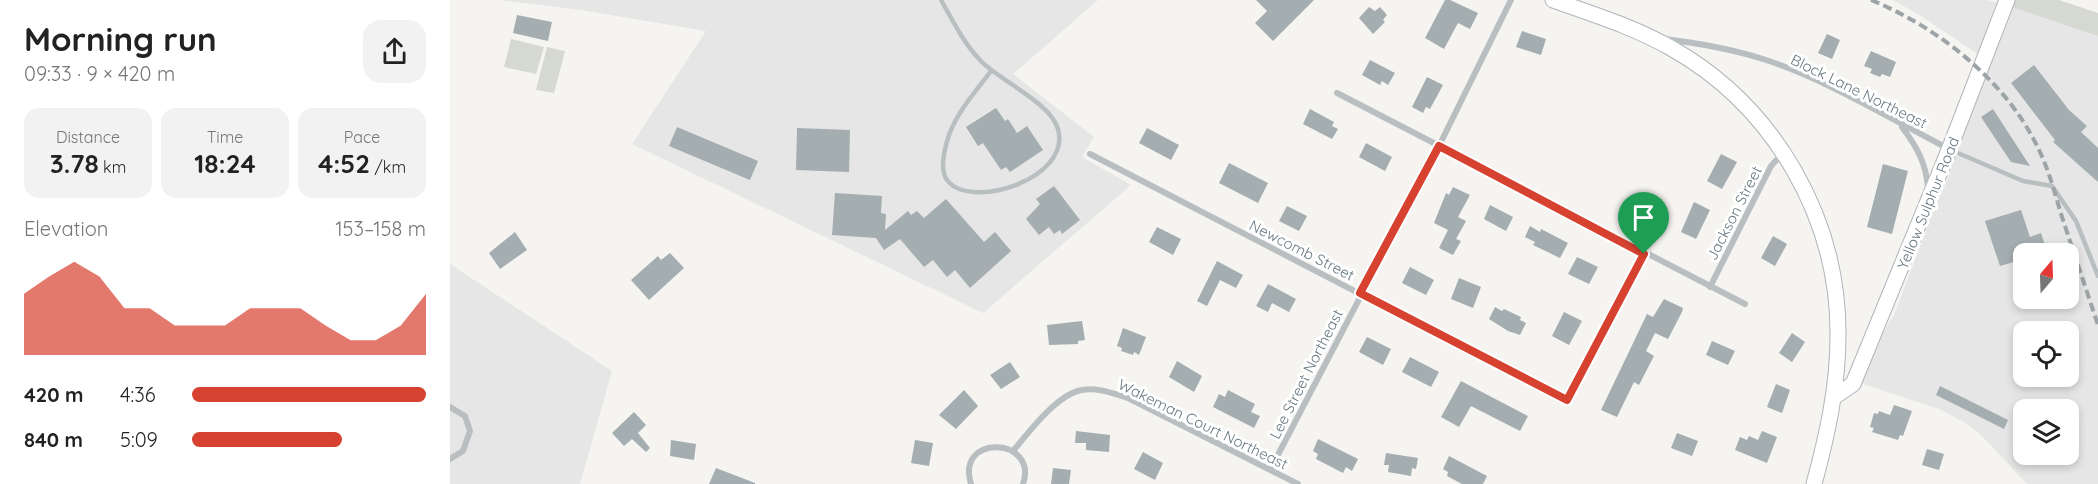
<!DOCTYPE html>
<meta charset="utf-8">
<style>
body{margin:0;font-family:Quicksand,sans-serif;background:#f2f2f2;color:#222;height:100vh;display:flex;flex-direction:column;font-size:22px;white-space:nowrap}
*{box-sizing:border-box;margin:0}
p{font-size:20px;color:#767676}
.icon{flex:none;width:33px;height:33px;fill:none;stroke:currentColor;stroke-width:2;stroke-linecap:round;stroke-linejoin:round}
.map{position:relative;flex:1;overflow:hidden}
.side{display:flex;flex-direction:column;background:#fff;width:450px}
.side>*{flex:none}
.needle{width:39px;rotate:19deg}
.controls{position:absolute;left:1563px;top:243px;display:grid;gap:12px}
.controls a{display:grid;place-items:center;width:66px;height:66px;border-radius:12px;background:#fff;box-shadow:0 3px 9px #0003;font-size:30px}
.pin{position:absolute;display:grid;place-items:center;width:51px;height:51px;color:#fff;margin:-62px -26px;border-radius:50% 50% 50% 0;rotate:-45deg;box-shadow:0 0 6px #0007}
.pin .icon{rotate:45deg}
.round{display:grid;place-items:center;flex:none;width:63px;height:63px;border-radius:18px;background:#f2f2f2}
.overview{display:flex;align-items:center;justify-content:space-between;height:102px;padding:0 24px}
h1{font-size:33px;font-weight:800;line-height:45px}
.metrics{display:grid;grid-template-columns:repeat(3,1fr);gap:9px;height:102px;padding:6px 24px}
.metrics div{display:grid;align-content:center;border-radius:15px;background:#f2f2f2;text-align:center}
.metrics b{font-size:26px;font-weight:800}
.metrics small{font-size:16px;font-weight:400}
.metrics p{font-size:16px}
.chart{height:168px;padding:12px 24px}
.chart p{display:flex;justify-content:space-between}
.chart svg{width:100%;height:108px;margin-top:6px;fill:#d7412f;opacity:.7}
ul{padding:0 24px;list-style:none;font-size:20px}
li{display:grid;grid-template-columns:96px 72px 1fr;align-items:center;height:45px}
li i{height:15px;border-radius:8px;background:#d7412f}
main{display:flex;flex:1;min-height:0}
.map>svg:first-child{display:block}
.built{fill:#e5e6e5;fill-rule:evenodd}
.green{fill:#d5d9d1}
.building{fill:#a4adb0}
.lines{fill:none;stroke-linecap:round;stroke-linejoin:round}
.secondary-casing{stroke:#aeb5b8;stroke-width:17}
.lane{stroke:#b9bfc1;stroke-width:4.5}
.street{stroke:#b9bfc1;stroke-width:6}
.secondary{stroke:#fff;stroke-width:15}
.rail{stroke:#9ca4a7;stroke-width:4;stroke-dasharray:9 4.5;stroke-linecap:butt}
.route-casing{stroke:#fff;stroke-width:12}
.route{stroke:#d7412f;stroke-width:8}
.labels{text-anchor:middle;dominant-baseline:central;stroke-width:6;stroke-linejoin:round;paint-order:stroke}
.street-label{font-size:15px;fill:#667880;stroke:#fff}
</style>
<main>
<section class="side">
<div class="overview"><div><h1>Morning run</h1><p>09:33 · 9 × 420 m</p></div><a class="round"><svg class="icon" aria-label="share" viewBox="0 0 24 24"><path d="M12 15V3M7 8l5-5 5 5M5 13v7h14v-7"/></svg></a></div>
<div class="metrics">
<div><p>Distance</p><b>3.78<small> km</small></b></div>
<div><p>Time</p><b>18:24</b></div>
<div><p>Pace</p><b>4:52<small> /km</small></b></div>
</div>
<div class="chart"><p><span>Elevation</span>153–158 m</p>
<svg viewBox="0 0 160 44" preserveAspectRatio="none"><path d="M0 44V19L10 12L20 6L30 12L40 25L50 25L60 32L70 32L80 32L90 25L100 25L110 25L120 32L130 38L140 38L150 32L160 19V44z"/></svg>
</div>
<ul>
<li><b>420 m</b>4:36<i style="width:100%"></i></li>
<li><b>840 m</b>5:09<i style="width:64%"></i></li>
</ul>
</section>
<div class="map">
<svg width="1648" height="484" viewBox="0 0 1648 484">
<rect width="100%" height="100%" fill="#f5f4f1"/>
<path class="built" d="M50,0H648L563,74L644,137L632,157L681,185L533,313L182,144L256,31L131,10Z
M1443,0H1536L1575,10L1648,36V484H1577L1531,435L1514,422L1489,409L1410,383L1429,339L1444,315L1482,215L1499,176L1508,142L1541,63L1471,16ZM1574,254H1618V298H1574ZM1574,332H1618V376H1574ZM1574,410H1618V454H1574Z
M0,264L162,371L130,484H0Z"/>
<path class="green" d="M1565,0H1609L1648,13V36L1562,7Z
M61,39L94,47L86,74L54,67Z
M97,47L115,51L104,93L86,90Z"/>
<path class="building" d="M806,0H864L823,41L805,23L817,11Z
M995,0H1000L1028,13L1020,29L1008,23L994,49L975,38Z
M919,7L925,11L930,7L937,15L933,20L935,22L923,34L909,18Z
M67,15L102,22L98,41L63,33Z
M1072,31L1096,39L1091,55L1066,47Z
M1377,34L1390,40L1382,59L1368,53Z
M1421,51L1446,62L1440,77L1432,74L1430,77L1420,73L1422,69L1414,66Z
M920,60L945,73L938,85L932,81L930,85L912,75Z
M1584,65L1619,110L1637,126L1631,132L1648,148V182L1603,142L1605,140L1561,83Z
M977,77L993,85L980,109L976,107L973,113L962,107Z
M546,108L555,121L558,119L567,133L577,126L593,150L560,172L556,167L551,170L533,143L528,146L516,127Z
M860,109L884,122L882,126L888,129L882,139L853,124Z
M1543,109L1580,166L1561,162L1531,117Z
M227,127L308,161L300,180L219,146Z
M347,128L400,130L399,172L346,170Z
M697,128L729,145L721,160L689,143Z
M916,143L942,157L935,171L909,157Z
M1271,154L1287,162L1272,189L1257,181Z
M779,163L818,183L808,203L769,183Z
M1433,164L1458,171L1442,234L1417,227Z
M604,186L630,220L612,234L610,230L604,234L599,227L589,235L576,219L590,204L586,199Z
M1003,187L1020,195L1008,217L1016,221L1006,239L1011,241L1003,255L989,248L998,230L984,223L996,193L999,195Z
M385,193L432,196L431,213L436,214L435,230L458,211L461,215L467,211L474,218L496,199L534,242L545,232L561,251L520,288L505,270L497,277L483,260L474,267L450,239L434,250L426,238L382,235Z
M1244,202L1260,210L1246,239L1231,232Z
M1040,205L1063,217L1056,231L1034,219Z
M837,206L857,216L849,231L829,221Z
M1571,210L1580,237L1591,233L1598,254H1574V259L1550,266L1535,221Z
M1080,226L1090,232L1091,229L1118,243L1110,258L1083,245L1085,242L1075,237Z
M707,227L731,239L723,255L699,242Z
M65,232L77,250L50,269L39,253Z
M1323,236L1337,244L1325,266L1311,258Z
M220,253L234,268L199,300L181,280L208,256L211,260Z
M1127,257L1148,267L1139,284L1118,274Z
M767,261L793,275L786,288L770,280L757,306L747,301Z
M960,267L984,280L976,295L952,283Z
M1009,278L1031,287L1023,308L1001,299Z
M818,284L846,299L839,312L822,303L818,312L806,306Z
M1214,299L1233,308L1232,312L1218,339L1205,333L1196,351L1204,356L1189,385L1184,382L1167,417L1151,410L1197,314L1203,317Z
M1045,307L1052,311L1054,309L1071,317L1070,320L1076,323L1070,335L1058,331L1039,319Z
M1114,312L1132,321L1119,345L1102,336Z
M632,321L635,340L628,341V344L599,345L597,325Z
M673,328L696,337L689,355L684,352L683,355L671,351L672,348L667,346Z
M1342,333L1355,342L1342,362L1329,353Z
M917,337L941,349L933,365L909,352Z
M1262,341L1285,351L1278,365L1256,355Z
M960,357L989,372L981,387L952,372Z
M727,361L752,376L744,392L719,377Z
M560,362L570,377L551,389L540,375Z
M1011,381L1078,416L1070,431L1021,406L1009,427L991,417Z
M1326,384L1340,390L1332,413L1317,407Z
M1490,386L1558,420L1554,429L1486,395Z
M514,390L528,406L506,429L489,415Z
M778,390L805,404L801,412L810,416L804,428L763,407L769,394L775,397Z
M1444,405L1462,411L1453,436L1450,435L1448,440L1422,432L1424,428L1420,427L1424,413L1428,414L1429,411L1440,415Z
M184,412L196,425L188,433L200,448L196,452L182,439L174,446L162,433Z
M626,431L660,435L659,452L636,450V443H625Z
M1312,431L1327,437L1317,463L1285,450L1290,437L1297,440L1299,436L1308,440Z
M1227,433L1248,441L1242,456L1221,448Z
M868,439L908,459L902,471L896,467L893,473L866,459L868,454L863,451Z
M221,440L246,444L244,460L220,456Z
M465,440L483,443L479,466L461,463Z
M1477,449L1494,454L1489,470L1472,465Z
M693,452L713,463L705,480L684,469Z
M936,453L968,458L966,469L962,468L961,476L938,472L939,465H934Z
M999,456L1037,476L1033,484H1012L997,476L998,472L993,469Z
M266,468L305,483V484H259Z
M603,468L621,470L619,484H601Z"/>
<g class="lines">
<g class="secondary-casing">
<path id="secondary" d="M1103,0C1142,14 1184,27 1221,48C1324,106 1389,218 1388,336C1388,387 1377,436 1364,484
M1384,397L1403,384L1499,150L1557,0"/>
</g>
<path class="lane" d="M491,0C503,21 514,44 531,61C550,81 600,102 608,129C622,179 520,211 497,180C489,169 495,147 499,135C507,112 526,91 541,71
M1501,150L1573,181L1602,186L1626,221L1648,276"/>
<path class="street" d="M1214,39C1248,43 1281,49 1313,59C1378,80 1439,118 1499,149
M887,93L1295,304
M1452,127C1467,147 1476,163 1478,188
M640,154L1117,401L1194,254
M1260,287L1321,166L1332,154
M0,407L15,416L20,431L13,451L0,459
M563,451C579,432 607,394 632,390C648,387 664,394 678,398L848,484
M820,470L989,146L1061,0
M521,484C505,433 589,437 573,484"/>
<use href="#secondary" class="secondary"/>
<path class="rail" d="M1421,0C1488,27 1557,82 1588,148C1599,170 1605,194 1612,217C1624,253 1636,289 1648,325"/>
</g>
<g class="lines">
<g class="route-casing">
<path id="route" d="M989,146L1194,254L1117,400L910,293Z"/>
</g>
<use href="#route" class="route"/>
</g>
<g class="labels">
<g class="street-label">
<text transform="translate(1409 91) rotate(26)">Block Lane Northeast</text>
<text transform="translate(1478 203) rotate(-68)">Yellow Sulphur Road</text>
<text transform="translate(1284 213) rotate(-63)">Jackson Street</text>
<text transform="translate(852 250) rotate(27)">Newcomb Street</text>
<text transform="translate(856 374) rotate(-63)">Lee Street Northeast</text>
<text transform="translate(753 424) rotate(26)">Wakeman Court Northeast</text>
</g>
</g>
</svg>
<div class="controls">
<a><svg class="needle" viewBox="-14 -14 28 28"><path d="M0-13l5 13h-10z" fill="#e53935"/><path d="M0 13l5-13h-10z" fill="#767676"/></svg></a>
<a><svg class="icon" aria-label="locate" viewBox="0 0 24 24"><circle cx="12" cy="12" r="6"/><path d="M12 2v4M12 18v4M2 12h4M18 12h4"/></svg></a>
<a><svg class="icon" aria-label="layers" viewBox="0 0 24 24"><path d="M12 4l9 5-9 5-9-5zM3 14l9 5 9-5"/></svg></a>
</div>
<div class="pin" style="left:1194px;top:254px;background:#1e9e55"><svg class="icon" aria-label="arrive" viewBox="0 0 24 24"><path d="M6 21V4h12l-3 4 3 4H6"/></svg></div>
</div>
</main>
